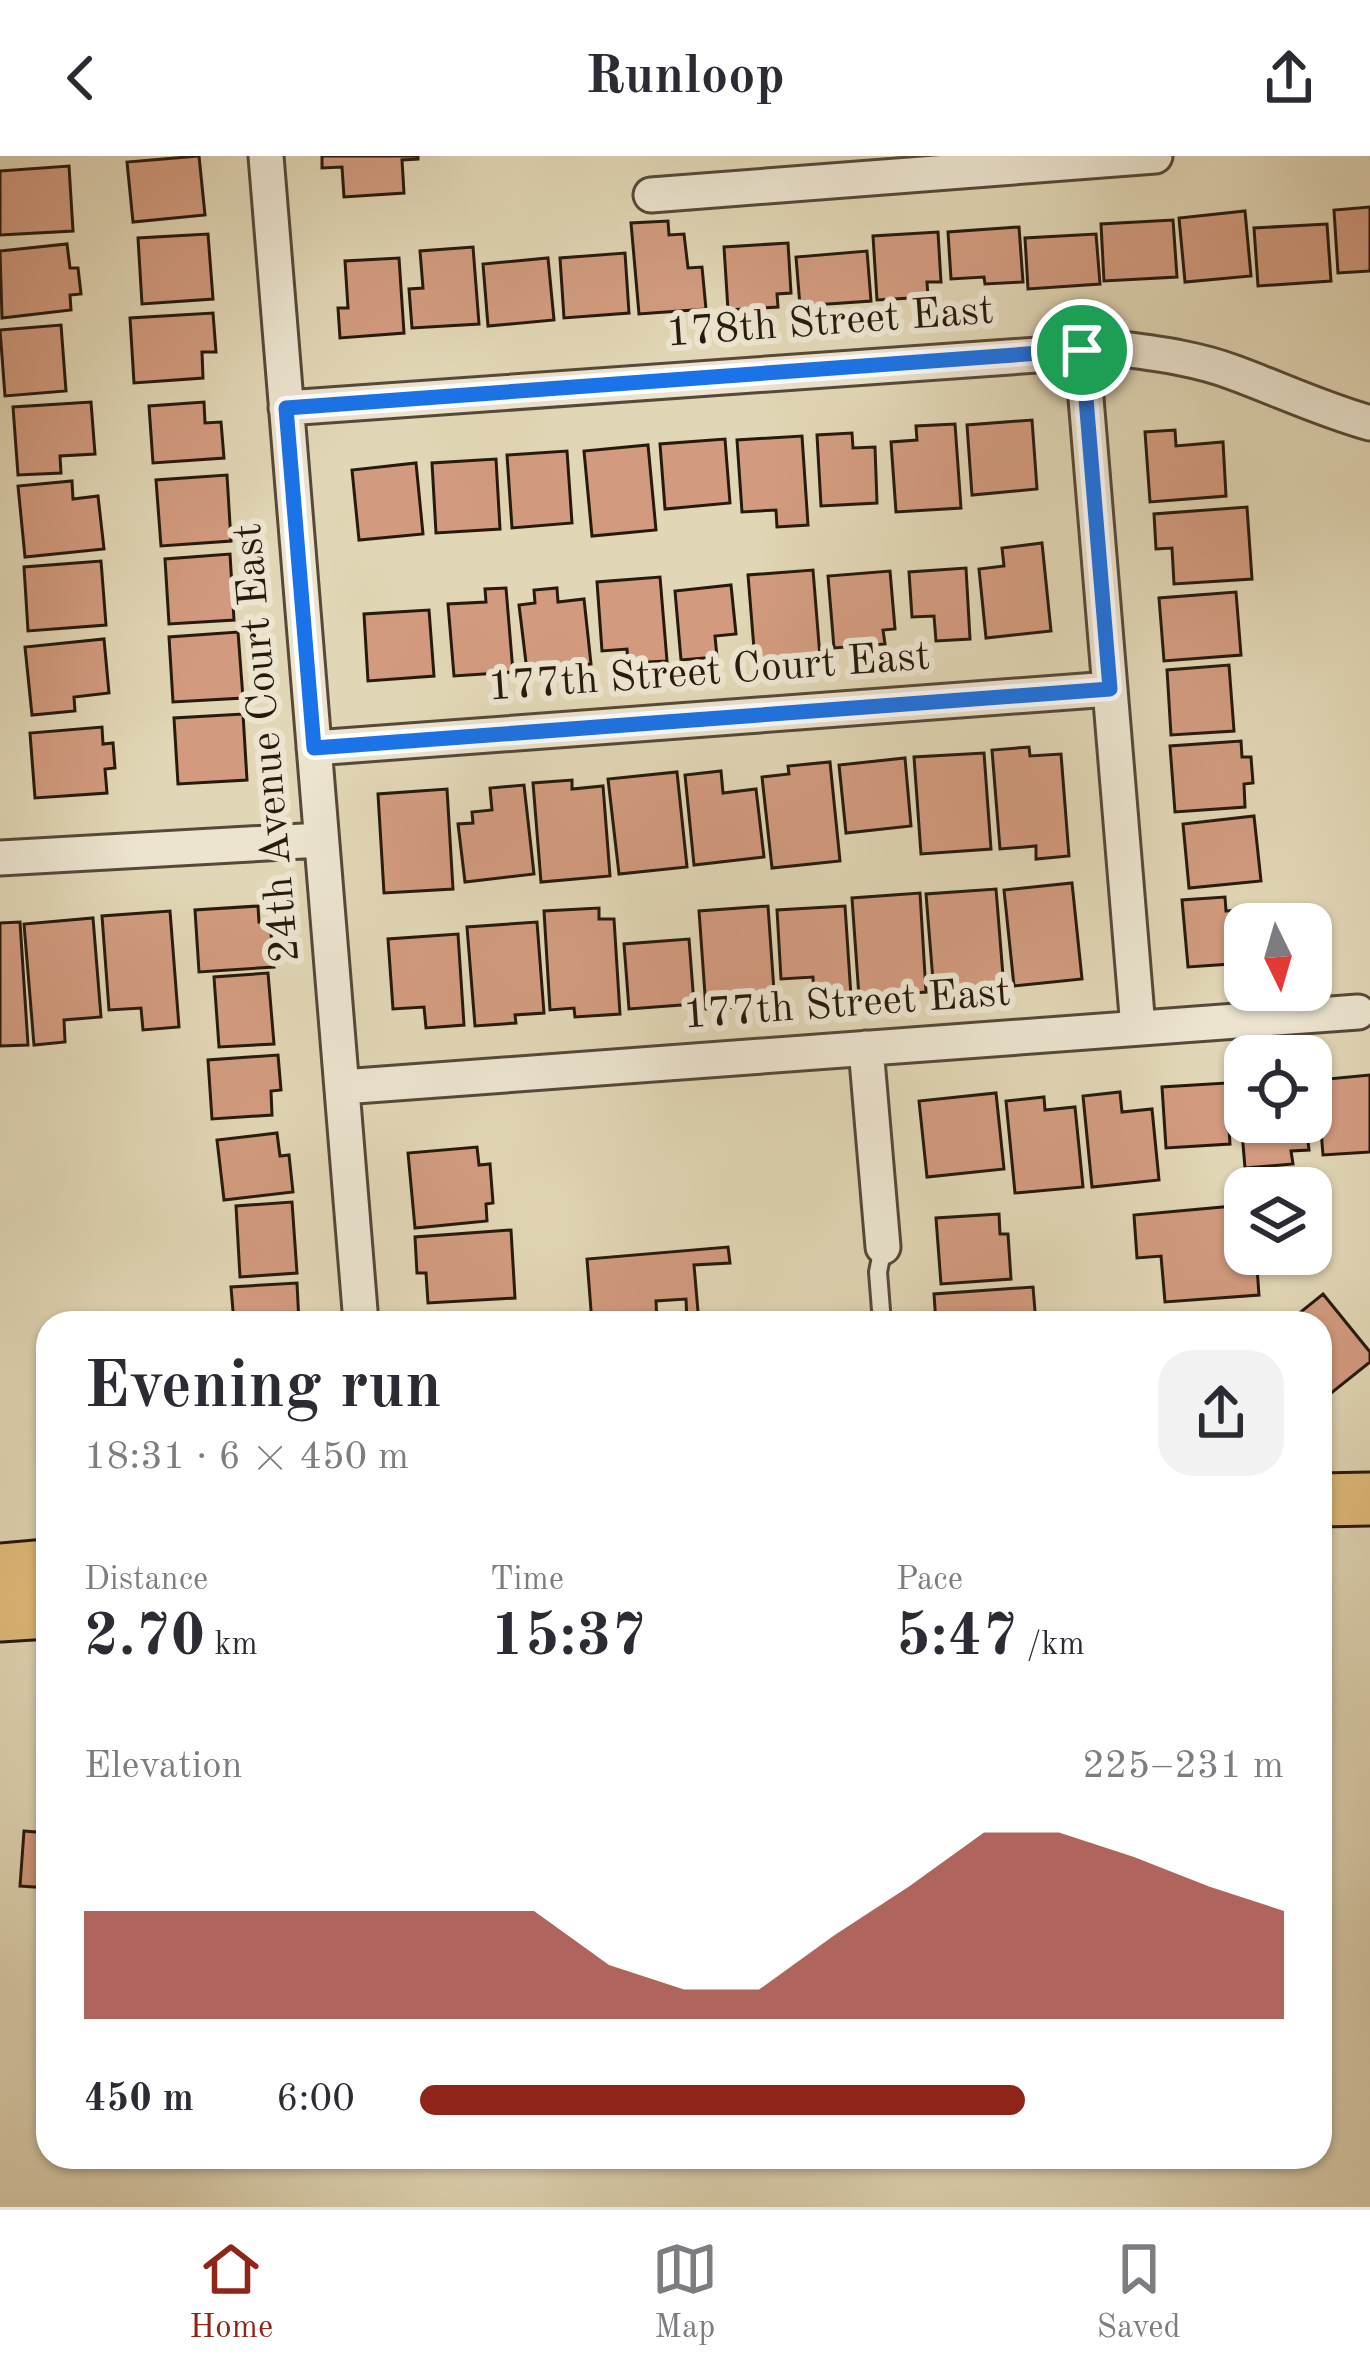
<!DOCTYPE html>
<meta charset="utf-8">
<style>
body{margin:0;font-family:"Old Standard TT",serif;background:#f2f2f3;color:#2b2b33;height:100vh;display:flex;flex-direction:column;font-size:45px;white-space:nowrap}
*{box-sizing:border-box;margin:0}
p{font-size:39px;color:#7c7c81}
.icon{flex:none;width:66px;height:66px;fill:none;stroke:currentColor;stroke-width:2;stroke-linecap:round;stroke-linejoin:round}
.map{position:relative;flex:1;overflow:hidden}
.panel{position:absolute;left:36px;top:1155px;width:1296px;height:858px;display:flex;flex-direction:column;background:#fff;border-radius:36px;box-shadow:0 3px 9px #0004}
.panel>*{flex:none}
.needle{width:78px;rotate:175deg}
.tools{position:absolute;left:1224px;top:747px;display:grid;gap:24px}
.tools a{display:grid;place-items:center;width:108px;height:108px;border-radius:24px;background:#fff;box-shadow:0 3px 9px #0004;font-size:60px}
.pin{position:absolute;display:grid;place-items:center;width:102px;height:102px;color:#fff;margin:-51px;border:6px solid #fff;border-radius:50%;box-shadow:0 3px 12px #0007}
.round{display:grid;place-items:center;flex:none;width:126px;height:126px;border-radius:36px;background:#f2f2f3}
.head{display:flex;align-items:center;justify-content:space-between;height:204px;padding:0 48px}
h1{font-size:66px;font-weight:600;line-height:90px}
.stats{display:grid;grid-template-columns:repeat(3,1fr);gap:18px;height:204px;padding:12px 48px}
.stats div{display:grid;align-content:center}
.stats b{font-size:60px;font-weight:600}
.stats small{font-size:33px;font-weight:400}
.stats p{font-size:33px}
.chart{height:336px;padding:24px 48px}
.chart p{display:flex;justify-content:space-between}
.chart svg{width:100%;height:216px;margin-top:12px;fill:#8f2418;opacity:.7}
ul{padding:0 48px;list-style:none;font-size:39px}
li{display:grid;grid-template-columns:192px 144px 1fr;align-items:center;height:90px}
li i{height:30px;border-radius:15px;background:#8f2418}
header{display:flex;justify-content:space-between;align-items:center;height:156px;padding:0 48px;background:#fff;font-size:54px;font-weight:600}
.dock{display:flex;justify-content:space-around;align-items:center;height:168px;border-top:3px solid #e1e1e2;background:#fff;font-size:33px;color:#7c7c81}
.dock a{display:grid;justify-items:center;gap:6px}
.dock .current{color:#8f2418}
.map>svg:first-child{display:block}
.building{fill:#d29b7f;stroke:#271a0d;stroke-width:3}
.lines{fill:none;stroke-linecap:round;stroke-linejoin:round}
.service-casing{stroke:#564937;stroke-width:22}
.minor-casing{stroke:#564937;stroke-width:39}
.primary-casing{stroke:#271a0d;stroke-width:57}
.service{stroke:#ece4cf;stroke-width:16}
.minor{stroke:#ece4cf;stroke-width:33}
.primary{stroke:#e0bb7a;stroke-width:51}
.route-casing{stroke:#fff;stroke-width:24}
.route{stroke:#1a73e8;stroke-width:15}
.labels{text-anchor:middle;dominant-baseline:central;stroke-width:12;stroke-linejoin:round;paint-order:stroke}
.street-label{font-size:42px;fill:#271a0d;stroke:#ece4cf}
</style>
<header><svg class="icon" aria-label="back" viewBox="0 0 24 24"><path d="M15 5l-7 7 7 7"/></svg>Runloop<svg class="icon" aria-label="share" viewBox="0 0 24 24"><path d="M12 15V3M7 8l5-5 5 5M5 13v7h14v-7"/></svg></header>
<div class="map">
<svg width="1370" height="2051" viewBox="0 0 1370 2051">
<rect width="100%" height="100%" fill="#e1d6b5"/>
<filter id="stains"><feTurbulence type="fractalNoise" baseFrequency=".00167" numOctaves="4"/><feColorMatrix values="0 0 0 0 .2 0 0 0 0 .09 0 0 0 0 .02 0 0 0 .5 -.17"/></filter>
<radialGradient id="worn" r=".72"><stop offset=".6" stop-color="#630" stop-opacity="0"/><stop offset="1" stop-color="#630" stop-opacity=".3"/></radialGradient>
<path class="building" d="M199,0L205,59L133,66L127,6Z
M322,0H418V3L402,4L404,37L344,41L342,11L322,12Z
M69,10L73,75L0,79V15Z
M1370,51V115L1338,117L1334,54Z
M1245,55L1251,120L1185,126L1179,62Z
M1173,64L1177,121L1104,125L1101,68Z
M668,65L669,79L684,78L688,112L702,111L706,153L639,158L631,67Z
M1327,68L1331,125L1258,130L1254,72Z
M1019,71L1023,126L985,128L984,121L951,123L948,76Z
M938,76L941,126H927L928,141L877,144L873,80Z
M208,78L213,143L142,148L138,82Z
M1096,78L1100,128L1028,133L1025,82Z
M788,87L791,137L777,138L778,151L728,154L724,91Z
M67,88L70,112H78L81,138L70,139L71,154L2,162L0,95Z
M473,91L479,168L412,172L409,133L423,132L420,95Z
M867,95L871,145L800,150L796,101Z
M625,97L629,157L564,162L560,102Z
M399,102L404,177L340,182L338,152H348L345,105Z
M548,102L554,164L488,170L483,108Z
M213,157L216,196H202L203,222L134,227L130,162Z
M61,169L66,235L5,240L0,174Z
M91,246L95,298L60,300L61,317L18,319L13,251Z
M204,246L205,267L221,266L224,302L153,307L149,250Z
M1032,264L1037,333L972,339L967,269Z
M955,268L961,352L896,356L891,286L917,284L916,270Z
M1175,274L1176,290L1223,286L1226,340L1150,346L1145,276Z
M852,277L853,292L875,291L877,347L821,350L817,279Z
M802,280L808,369L777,371L776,354L742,356L737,284Z
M725,283L730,347L665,353L660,288Z
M648,289L656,374L592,380L584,295Z
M567,295L572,367L512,372L507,299Z
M496,303L500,373L436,377L432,307Z
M416,307L423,378L359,384L352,314Z
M227,319L231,385L161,390L156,324Z
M72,325L73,343L98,340L104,393L25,401L18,330Z
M1247,351L1252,423L1174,428L1172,392L1156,393L1154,358Z
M1042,387L1051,475L986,482L979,413L1004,410L1002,392Z
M230,398L234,464L169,468L165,403Z
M101,405L106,469L28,475L24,411Z
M966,412L970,483L936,485L934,460L912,461L909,416Z
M813,414L820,501L755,505L748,419Z
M890,415L895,473L883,474L885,488L834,492L828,420Z
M660,421L667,505L628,507L627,493L602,495L597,426Z
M731,429L736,478L715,480L717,501L681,504L675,435Z
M506,432L513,516L454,520L448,448L486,446L485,433Z
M557,432L558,446L584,443L591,508L527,515L519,449L535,447L534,434Z
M1236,436L1241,499L1164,505L1159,442Z
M429,454L434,520L368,525L364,458Z
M238,476L243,542L173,546L169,481Z
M104,483L109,537L74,541L75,555L32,559L25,491Z
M1229,509L1234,575L1171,579L1167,514Z
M243,558L247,624L178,628L174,562Z
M102,571L103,588L113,587L115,612L105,613L107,637L35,642L30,577Z
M1241,585L1242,601H1251L1253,627L1244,628L1245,651L1175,656L1170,590Z
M1029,591L1030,600L1061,598L1069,700L1036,703V690L1000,693L992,594Z
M984,597L991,693L921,698L914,601Z
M905,602L911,670L846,677L839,609Z
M830,606L840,705L772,712L762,621L789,618L788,610Z
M721,615L723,637L756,633L764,701L694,709L685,619Z
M677,616L687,711L619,718L608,623Z
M572,624V633L603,630L610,720L541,726L533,627Z
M524,629L534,718L465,726L458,668L473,667L472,656L492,654L490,632Z
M447,633L453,733L384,737L378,638Z
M1254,660L1261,725L1189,732L1183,668Z
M1072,727L1082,823L1014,830L1004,734Z
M996,733L1004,832L934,837L926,738Z
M920,737L926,836L859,841L852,742Z
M1225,741L1226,755L1261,753L1263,768H1245V807L1188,811L1182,744Z
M258,750L259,766L270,765L274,811L199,816L195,754Z
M768,750L775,849L706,853L699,755Z
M845,750L851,840L814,843L813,821L781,823L777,754Z
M599,752V763H614L620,858L575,861L574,852L550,854L544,755Z
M170,755L179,871L143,874L141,852L109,854L102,760Z
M93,762L101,861L64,864L65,886L34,889L24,768Z
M20,766L28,889L0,890V767Z
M537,766L544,857L515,859L516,867L475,870L467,771Z
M458,778L464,869L426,872L424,851L393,853L388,783Z
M689,783L694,848L629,853L624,788Z
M268,817L274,888L219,891L214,821Z
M278,899L281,934L271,935L272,959L212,963L208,904Z
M1370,919V996L1323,999L1317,924Z
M1226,927L1230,988L1166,992L1162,931Z
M1238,929H1245V966H1306L1309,994L1291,995L1293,1008L1245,1012Z
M1120,936L1122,956L1152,953L1159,1024L1092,1031L1083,940Z
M996,937L1004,1013L927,1021L919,945Z
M1044,941L1045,954L1075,951L1083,1031L1015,1037L1006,945Z
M277,977L280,1000L289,999L293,1036L224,1044L217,984Z
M477,991L479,1009L490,1008L493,1047L486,1048L487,1065L415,1072L408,997Z
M292,1046L297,1117L240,1121L236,1050Z
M1245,1049V1098H1256L1259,1139L1165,1146L1161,1100L1137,1102L1134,1059Z
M999,1058L1000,1078H1008L1011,1123L941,1128L936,1062Z
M511,1074L515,1142L428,1147L426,1117H417L415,1081Z
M728,1091L730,1107L694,1109L699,1167H687L686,1143L656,1145L657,1167H592L587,1103Z
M297,1127L299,1167H234L231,1131Z
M1033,1131L1036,1167H936L934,1138Z
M1323,1138L1370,1196V1206L1330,1238L1320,1226V1167H1287Z
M499,1157L500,1167H429V1162Z
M24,1675L48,1677V1732L20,1730Z"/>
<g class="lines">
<g class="service-casing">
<path id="service" d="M882,1167L878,1116L883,1091"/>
</g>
<g class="minor-casing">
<path id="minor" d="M266,0L361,1167
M651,39L1155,0
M1082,194L1138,872
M286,252L1122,193C1160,198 1199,203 1235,217C1281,234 1323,254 1370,267
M314,592L1110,533
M0,702L321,684
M866,892L883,1091
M342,931L1358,856"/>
</g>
<g class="primary-casing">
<path id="primary" d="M1320,1344L1370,1343
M0,1414L48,1410
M0,1459L48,1456"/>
</g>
<use href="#service" class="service"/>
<use href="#minor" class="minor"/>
<use href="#primary" class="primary"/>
</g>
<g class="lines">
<g class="route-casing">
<path id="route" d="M1082,194L1110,533L314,592L286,252Z"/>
</g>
<use href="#route" class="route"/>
</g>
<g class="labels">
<g class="street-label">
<text transform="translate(830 167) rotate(-4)">178th Street East</text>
<text transform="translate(709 517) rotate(-4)">177th Street Court East</text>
<text transform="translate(268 587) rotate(-95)">24th Avenue Court East</text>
<text transform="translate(847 849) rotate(-4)">177th Street East</text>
</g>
</g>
<rect width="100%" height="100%" filter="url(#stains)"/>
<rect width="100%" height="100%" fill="url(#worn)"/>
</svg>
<div class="tools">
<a><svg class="needle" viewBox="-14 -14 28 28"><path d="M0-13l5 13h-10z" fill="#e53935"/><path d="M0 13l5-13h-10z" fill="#7c7c81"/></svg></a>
<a><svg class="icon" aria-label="locate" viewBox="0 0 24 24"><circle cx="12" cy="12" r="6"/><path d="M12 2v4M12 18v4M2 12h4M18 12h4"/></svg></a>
<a><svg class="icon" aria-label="layers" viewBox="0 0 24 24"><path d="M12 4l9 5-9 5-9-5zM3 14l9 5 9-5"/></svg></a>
</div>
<div class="pin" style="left:1082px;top:194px;background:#1e9e55"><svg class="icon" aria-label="arrive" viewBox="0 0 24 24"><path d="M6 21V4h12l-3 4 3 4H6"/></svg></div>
<section class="panel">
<div class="head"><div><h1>Evening run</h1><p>18:31 · 6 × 450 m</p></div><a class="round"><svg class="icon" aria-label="share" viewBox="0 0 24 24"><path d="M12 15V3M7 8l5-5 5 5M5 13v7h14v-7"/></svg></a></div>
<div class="stats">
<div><p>Distance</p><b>2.70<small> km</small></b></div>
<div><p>Time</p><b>15:37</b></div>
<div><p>Pace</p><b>5:47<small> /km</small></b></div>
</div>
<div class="chart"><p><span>Elevation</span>225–231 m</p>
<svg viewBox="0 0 160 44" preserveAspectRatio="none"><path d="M0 44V22L10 22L20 22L30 22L40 22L50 22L60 22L70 33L80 38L90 38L100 27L110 17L120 6L130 6L140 11L150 17L160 22V44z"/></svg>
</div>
<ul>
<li><b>450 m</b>6:00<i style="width:70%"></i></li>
</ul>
</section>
</div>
<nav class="dock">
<a class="current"><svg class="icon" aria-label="home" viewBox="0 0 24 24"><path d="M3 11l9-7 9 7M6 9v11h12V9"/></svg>Home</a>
<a><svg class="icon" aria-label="map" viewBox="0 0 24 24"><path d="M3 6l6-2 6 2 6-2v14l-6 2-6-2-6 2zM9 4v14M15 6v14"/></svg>Map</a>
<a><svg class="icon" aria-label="saved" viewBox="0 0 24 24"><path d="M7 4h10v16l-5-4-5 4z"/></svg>Saved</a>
</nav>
